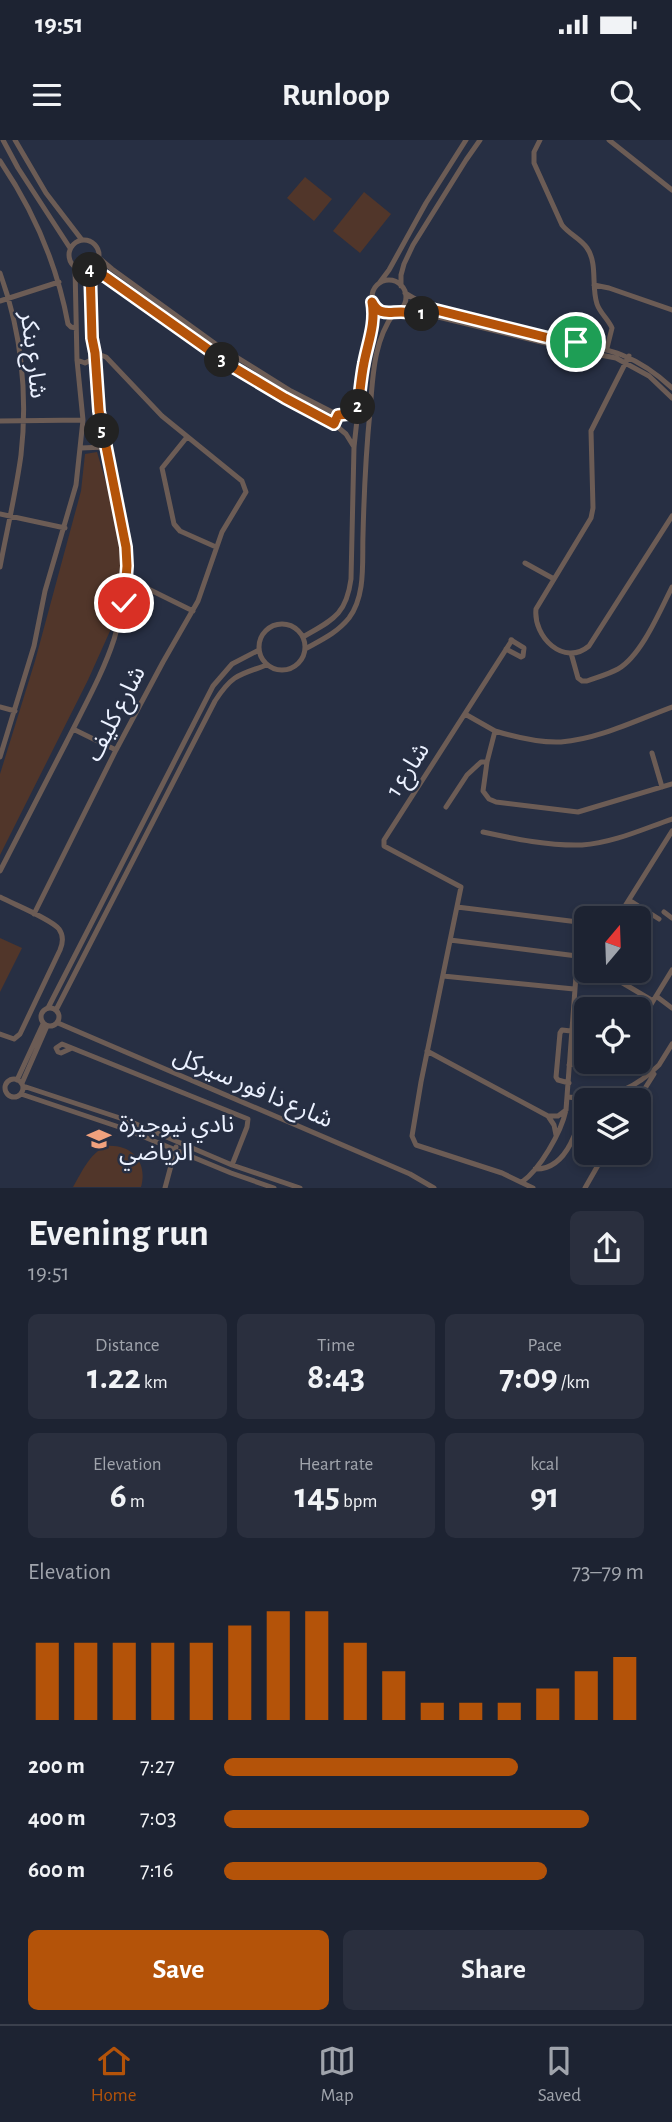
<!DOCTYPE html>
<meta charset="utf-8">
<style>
body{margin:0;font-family:"Alegreya Sans","Noto Sans Arabic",sans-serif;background:#2a2f3e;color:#f1f3f6;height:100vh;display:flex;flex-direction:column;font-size:26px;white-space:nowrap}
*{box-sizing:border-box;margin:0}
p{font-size:23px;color:#a0a4ac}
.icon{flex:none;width:38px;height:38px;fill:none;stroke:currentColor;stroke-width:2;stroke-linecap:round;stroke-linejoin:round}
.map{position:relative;height:1048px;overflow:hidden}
.panel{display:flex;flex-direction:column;background:#1d2332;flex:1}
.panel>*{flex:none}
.needle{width:46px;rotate:19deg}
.tools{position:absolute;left:574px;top:766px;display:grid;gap:14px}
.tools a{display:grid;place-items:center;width:77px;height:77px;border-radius:10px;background:#1d2332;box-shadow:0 4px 10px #0003,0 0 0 2px #3b404d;font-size:35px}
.pin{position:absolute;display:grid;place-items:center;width:60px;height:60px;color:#fff;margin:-30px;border:4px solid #fff;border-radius:50%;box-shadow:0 2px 7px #0007}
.km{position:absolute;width:35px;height:35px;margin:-18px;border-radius:50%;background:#222;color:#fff;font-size:19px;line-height:35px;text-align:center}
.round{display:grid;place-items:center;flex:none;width:74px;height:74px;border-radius:10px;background:#2a2f3e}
.overview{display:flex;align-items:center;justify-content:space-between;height:119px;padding:0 28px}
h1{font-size:38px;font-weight:700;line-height:52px}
.stats{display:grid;grid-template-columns:repeat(3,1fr);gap:10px;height:119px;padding:7px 28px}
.stats div{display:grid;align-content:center;border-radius:10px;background:#2a2f3e;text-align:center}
.stats b{font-size:35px;font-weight:700}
.stats small{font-size:19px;font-weight:400}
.stats p{font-size:19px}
.chart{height:196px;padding:14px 28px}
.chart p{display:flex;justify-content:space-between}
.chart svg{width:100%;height:126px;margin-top:7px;stroke:#b45309;stroke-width:6}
.cta{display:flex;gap:14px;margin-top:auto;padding:14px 28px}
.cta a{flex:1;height:80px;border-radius:10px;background:#b45309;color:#fff;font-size:28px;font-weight:700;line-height:80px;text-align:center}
.cta a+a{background:#2a2f3e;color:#f1f3f6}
ul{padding:0 28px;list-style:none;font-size:23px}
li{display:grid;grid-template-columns:112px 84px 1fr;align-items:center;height:52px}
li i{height:18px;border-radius:9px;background:#b45309}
.status{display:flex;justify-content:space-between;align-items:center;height:49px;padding:0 35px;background:#1d2332;direction:ltr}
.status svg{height:19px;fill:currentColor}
header{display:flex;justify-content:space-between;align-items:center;height:91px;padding:0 28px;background:#1d2332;font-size:32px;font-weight:700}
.dock{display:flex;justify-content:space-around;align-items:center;height:98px;border-top:2px solid #3b404d;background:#1d2332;font-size:19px;color:#a0a4ac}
.dock a{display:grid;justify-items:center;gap:4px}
.dock .selected{color:#b45309}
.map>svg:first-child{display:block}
.green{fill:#51362a}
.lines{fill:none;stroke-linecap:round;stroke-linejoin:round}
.street{stroke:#6c5c55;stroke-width:5}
.route-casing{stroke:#fff;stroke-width:14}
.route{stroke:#b45309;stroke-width:9}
.labels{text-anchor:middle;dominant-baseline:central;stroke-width:5;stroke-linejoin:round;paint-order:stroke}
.street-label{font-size:24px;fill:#ebf1ff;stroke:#272f43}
.poi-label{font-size:24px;fill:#ebf1ff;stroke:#272f43;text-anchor:start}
</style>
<div class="status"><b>19:51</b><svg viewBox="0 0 49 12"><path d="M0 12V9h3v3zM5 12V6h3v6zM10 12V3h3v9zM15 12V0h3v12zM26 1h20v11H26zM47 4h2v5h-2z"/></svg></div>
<header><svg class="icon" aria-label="menu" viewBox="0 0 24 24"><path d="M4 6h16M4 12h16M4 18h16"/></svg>Runloop<svg class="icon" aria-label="search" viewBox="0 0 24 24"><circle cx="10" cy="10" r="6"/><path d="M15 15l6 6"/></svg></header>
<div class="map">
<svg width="672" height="1048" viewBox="0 0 672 1048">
<rect width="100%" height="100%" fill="#272f43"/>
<path class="green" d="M305,37L332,59L314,81L287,58Z
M364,52L391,74L360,113L333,91Z
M97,312L128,416L119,471L88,540L0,715V634L35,521L81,351L85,314Z
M0,798L22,808L0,852Z
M106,1006C132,1004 148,1022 141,1047H73C82,1032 89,1014 106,1006Z"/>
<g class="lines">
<path class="street" d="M3,0L18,28L70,108
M15,0L46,53L82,100
M540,0L534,12V23L562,85C569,94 581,99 587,108C598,124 591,146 597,164C600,173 608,179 612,188L607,208
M609,0L672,50
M0,21C34,71 57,124 68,184L71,187L76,188
M69 115a15 15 0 1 1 30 0a15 15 0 1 1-30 0Z
M99,118L112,129L217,205L291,251L338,275L349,274L358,267
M92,128L233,227L285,258L334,284L346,294L354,307
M0,133C21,190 28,254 21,315C16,352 7,390 0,427
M372 157a17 17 0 1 1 34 0a17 17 0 1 1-34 0Z
M380,142L389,130L426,63L466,0
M594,145L609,148L672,170
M401,146V135L404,124L413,105L466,20L480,0
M405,153L432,169L565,202C610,208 638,216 672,248
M0,161L59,142
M397,172L430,175L574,210L616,218L649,236L672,258
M629,216L591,291L593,368L591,378L536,469C533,497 564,527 589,506L672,376
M77,220L85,223L95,218
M0,281L83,280
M187,297L162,328L174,384L180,391L216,407
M81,308L105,307
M0,374L65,388
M525,423L554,439
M126,438L193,471
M259 507a23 23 0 1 1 46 0a23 23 0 1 1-46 0Z
M303,497C332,480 346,476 351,439L354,307L363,225L373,185L374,173L372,162
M512,500L384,700V706L461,747L421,942L412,996L416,1005L502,1033L533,1048
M305,509C321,500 337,493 349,478C366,455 362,422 363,395C364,353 366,312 370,271C373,237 373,202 394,173
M506,509L521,517L523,516L524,508L511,500
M571,513L578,538L582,541H587C598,537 609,534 618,529C641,516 660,471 672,447
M0,567L15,571
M672,567C637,580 599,599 561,602C540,603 515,597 495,591L487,622L483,651L489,659L496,662L578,672L672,644
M465,574L495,591
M73,589L116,610
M652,613L662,647
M0,617L34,506L45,451L76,345L83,280L77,220L75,128
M446,667L467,635L481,622H487
M483,692C515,699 549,706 582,705C613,703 643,689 672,679
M0,731C22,688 44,645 66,603C102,531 129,490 126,407L99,271L95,213L92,198L90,129
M0,757C13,764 51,779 59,789C64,796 63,803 60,810L20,894L14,899L0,894
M629,760L659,779
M457,767L586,783
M664,772L672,778
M34,774L116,610L163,522L198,461L222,392L246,352L242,341L162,276L106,217L95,213
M615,779L620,774L672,691
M450,800L577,816
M443,836L574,849
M621,842L653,861
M656,856L672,868
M41 877a9 9 0 1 1 18 0a9 9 0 1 1-18 0Z
M48,868L213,546L232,524L259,510
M56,870L215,561C232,535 238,535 267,525
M58,883L410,1034L434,1048
M639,884L672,830
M62,904L72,908L61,913L58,912L56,908Z
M72,908L248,979L247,987L232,1025
M427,911L548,976L554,985L556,995
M569,925L586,922
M659,925L672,904
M5 948a9 9 0 1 1 18 0a9 9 0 1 1-18 0Z
M17,940L43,884
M22,943L47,886
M569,943L558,940L556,937L560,893L562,890L571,891
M23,946L129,981L232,1025L300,1048
M21,954L125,989L231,1033L274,1048
M568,957C603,962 634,950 659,925
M637,961L654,934
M548,976H558L566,970
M535,1029C568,1030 581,984 582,959
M522,1042C540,1029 561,993 566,970L580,782
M165,1048L176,1007
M585,1048L605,1013"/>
</g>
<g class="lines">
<g class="route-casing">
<path id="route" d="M124,463L127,426L126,407L99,271L95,213L92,198L90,129L92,128L106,137L233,227L285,258L334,284L338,275L349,274L358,267C360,253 361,237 364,223C368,202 376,183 372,162C379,176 388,172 401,172C411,172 420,174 430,175L432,169L565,202H576"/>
</g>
<use href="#route" class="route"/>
</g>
<defs>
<g id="school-bare" transform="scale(1.89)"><path d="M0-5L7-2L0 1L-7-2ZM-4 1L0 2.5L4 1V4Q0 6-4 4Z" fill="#f1a17d" stroke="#272f43" stroke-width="2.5" paint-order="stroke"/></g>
</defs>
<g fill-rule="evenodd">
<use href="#school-bare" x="99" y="999"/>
</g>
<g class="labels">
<g class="street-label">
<text transform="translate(33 215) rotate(83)">شارع بنكر</text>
<text transform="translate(116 574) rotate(-63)">شارع كليف</text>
<text transform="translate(408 630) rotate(-57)">شارع 1</text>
<text transform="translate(253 948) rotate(23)">شارع ذا فور سيركل</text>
</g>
<g class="poi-label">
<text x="119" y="985">نادي نيوجيزة<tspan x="119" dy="28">الرياضي</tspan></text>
</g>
</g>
</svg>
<div class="tools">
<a><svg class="needle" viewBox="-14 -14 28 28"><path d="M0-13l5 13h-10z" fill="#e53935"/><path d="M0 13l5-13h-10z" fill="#a0a4ac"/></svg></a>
<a><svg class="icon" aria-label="locate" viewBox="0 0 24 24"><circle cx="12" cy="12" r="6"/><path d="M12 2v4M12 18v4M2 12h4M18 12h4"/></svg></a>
<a><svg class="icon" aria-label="layers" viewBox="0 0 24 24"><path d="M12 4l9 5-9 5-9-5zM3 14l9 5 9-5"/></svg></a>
</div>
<div class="pin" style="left:576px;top:202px;background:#1e9e55"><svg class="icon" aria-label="arrive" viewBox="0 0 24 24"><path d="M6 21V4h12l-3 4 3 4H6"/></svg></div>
<div class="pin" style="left:124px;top:463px;background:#d93025"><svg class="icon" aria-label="check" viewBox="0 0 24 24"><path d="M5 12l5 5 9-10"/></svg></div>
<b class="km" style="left:422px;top:174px">1</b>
<b class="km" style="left:358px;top:267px">2</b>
<b class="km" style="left:222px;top:220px">3</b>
<b class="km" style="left:90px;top:130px">4</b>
<b class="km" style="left:102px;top:291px">5</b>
</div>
<section class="panel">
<div class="overview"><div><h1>Evening run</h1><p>19:51</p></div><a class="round"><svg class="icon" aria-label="share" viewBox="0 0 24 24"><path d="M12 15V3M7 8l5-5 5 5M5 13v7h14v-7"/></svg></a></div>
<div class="stats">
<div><p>Distance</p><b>1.22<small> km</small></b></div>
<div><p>Time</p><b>8:43</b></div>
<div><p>Pace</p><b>7:09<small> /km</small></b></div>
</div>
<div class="stats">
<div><p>Elevation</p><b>6<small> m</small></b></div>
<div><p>Heart rate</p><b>145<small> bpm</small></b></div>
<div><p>kcal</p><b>91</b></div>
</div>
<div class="chart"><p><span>Elevation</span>73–79 m</p>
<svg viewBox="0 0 160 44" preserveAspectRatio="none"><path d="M5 44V17M15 44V17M25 44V17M35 44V17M45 44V17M55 44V11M65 44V6M75 44V6M85 44V17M95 44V27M105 44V38M115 44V38M125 44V38M135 44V33M145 44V27M155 44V22"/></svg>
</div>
<ul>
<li><b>200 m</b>7:27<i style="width:70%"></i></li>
<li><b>400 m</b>7:03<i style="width:87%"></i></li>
<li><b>600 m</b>7:16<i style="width:77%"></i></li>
</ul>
<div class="cta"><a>Save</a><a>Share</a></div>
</section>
<nav class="dock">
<a class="selected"><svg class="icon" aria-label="home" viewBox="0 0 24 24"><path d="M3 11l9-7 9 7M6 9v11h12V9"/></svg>Home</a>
<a><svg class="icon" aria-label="map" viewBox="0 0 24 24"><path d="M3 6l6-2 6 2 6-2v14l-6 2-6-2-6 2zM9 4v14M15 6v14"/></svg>Map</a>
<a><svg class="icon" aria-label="saved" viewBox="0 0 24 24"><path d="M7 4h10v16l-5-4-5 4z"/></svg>Saved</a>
</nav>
